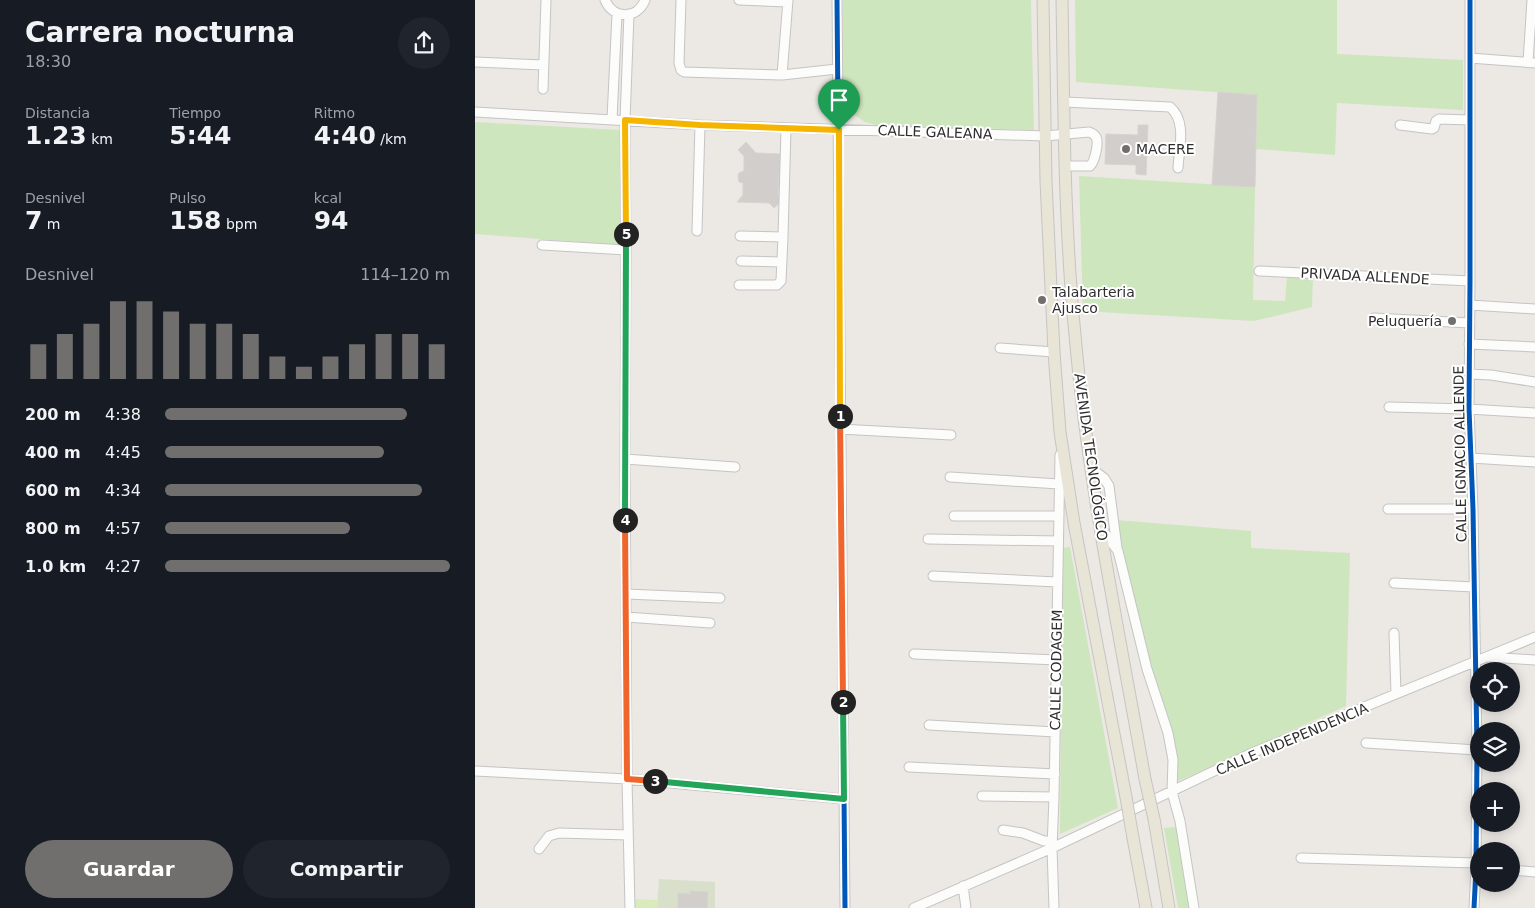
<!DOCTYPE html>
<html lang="es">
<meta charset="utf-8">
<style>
body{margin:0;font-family:"DejaVu Sans",sans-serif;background:#20242c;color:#f1f3f6;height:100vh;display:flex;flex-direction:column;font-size:19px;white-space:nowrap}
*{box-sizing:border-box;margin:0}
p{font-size:16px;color:#9ea1a6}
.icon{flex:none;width:28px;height:28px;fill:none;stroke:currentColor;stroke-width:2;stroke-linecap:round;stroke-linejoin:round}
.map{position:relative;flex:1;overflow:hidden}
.drawer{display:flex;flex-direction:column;background:#171b24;width:475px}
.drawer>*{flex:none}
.buttons{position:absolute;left:995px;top:662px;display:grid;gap:10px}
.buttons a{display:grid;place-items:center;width:50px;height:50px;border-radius:50%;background:#171b24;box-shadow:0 2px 12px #0003;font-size:25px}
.pin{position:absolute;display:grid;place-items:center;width:42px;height:42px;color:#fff;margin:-51px -21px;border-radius:50% 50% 50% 0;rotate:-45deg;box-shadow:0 0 5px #0007}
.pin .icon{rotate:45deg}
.km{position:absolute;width:25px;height:25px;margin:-12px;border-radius:50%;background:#222;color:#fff;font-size:14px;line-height:25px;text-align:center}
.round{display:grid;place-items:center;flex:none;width:52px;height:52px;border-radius:26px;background:#20242c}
.headline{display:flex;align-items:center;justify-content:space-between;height:85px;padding:0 25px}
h1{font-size:28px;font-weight:600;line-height:38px}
.stats{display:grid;grid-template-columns:repeat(3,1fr);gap:8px;height:85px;padding:5px 25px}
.stats div{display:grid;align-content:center}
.stats b{font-size:25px;font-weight:600}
.stats small{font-size:14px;font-weight:400}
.stats p{font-size:14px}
.chart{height:140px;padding:10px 25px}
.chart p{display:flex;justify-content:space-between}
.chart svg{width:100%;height:90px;margin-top:5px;stroke:#706f6e;stroke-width:6}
.button{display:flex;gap:10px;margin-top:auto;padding:10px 25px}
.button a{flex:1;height:58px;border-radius:30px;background:#706f6e;color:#fff;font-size:20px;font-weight:600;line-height:58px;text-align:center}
.button a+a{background:#20242c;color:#f1f3f6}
ul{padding:0 25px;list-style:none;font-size:16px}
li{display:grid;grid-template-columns:80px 60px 1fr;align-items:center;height:38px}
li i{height:12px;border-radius:6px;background:#706f6e}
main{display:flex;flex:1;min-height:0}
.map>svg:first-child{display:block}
.green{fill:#cee6be}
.cemetery{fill:#d8e0cc}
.pitch{fill:#d9eabb}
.building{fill:#d1cecb;stroke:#d7d4d0}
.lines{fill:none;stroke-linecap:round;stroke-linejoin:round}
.minor-casing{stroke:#c5c4c5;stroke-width:11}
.major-casing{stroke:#c6c5c4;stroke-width:13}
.minor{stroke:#fcfcfb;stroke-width:9}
.major{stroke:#e8e4d6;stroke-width:11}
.major-bridge-casing{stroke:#c6c5c4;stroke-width:13;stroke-linecap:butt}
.major-bridge{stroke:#e8e4d6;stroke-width:11}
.cycleway-casing{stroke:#fff;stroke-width:8}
.cycleway{stroke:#0057b8;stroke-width:5}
.split-1-casing{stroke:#fff;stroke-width:10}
.split-2-casing{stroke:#fff;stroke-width:10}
.split-3-casing{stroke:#fff;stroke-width:10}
.split-4-casing{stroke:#fff;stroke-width:10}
.split-5-casing{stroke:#fff;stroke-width:10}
.split-6-casing{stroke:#fff;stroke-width:10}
.split-1{stroke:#f5b400;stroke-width:6}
.split-2{stroke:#f0652b;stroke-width:6}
.split-3{stroke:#22a559;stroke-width:6}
.split-4{stroke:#f0652b;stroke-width:6}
.split-5{stroke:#22a559;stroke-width:6}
.split-6{stroke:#f5b400;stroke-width:6}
.poi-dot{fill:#706f6e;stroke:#fff;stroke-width:2}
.labels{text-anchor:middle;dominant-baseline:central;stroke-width:4;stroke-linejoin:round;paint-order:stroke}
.street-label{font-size:14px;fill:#2e2e2e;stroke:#fff}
.poi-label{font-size:14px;fill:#2e2e2e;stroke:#fff;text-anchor:start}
</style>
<main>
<section class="drawer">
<div class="headline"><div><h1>Carrera nocturna</h1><p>18:30</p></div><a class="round"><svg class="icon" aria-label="share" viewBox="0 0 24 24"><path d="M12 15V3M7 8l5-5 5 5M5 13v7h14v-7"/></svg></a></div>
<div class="stats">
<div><p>Distancia</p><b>1.23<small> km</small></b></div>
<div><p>Tiempo</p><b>5:44</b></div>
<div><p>Ritmo</p><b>4:40<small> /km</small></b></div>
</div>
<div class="stats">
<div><p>Desnivel</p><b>7<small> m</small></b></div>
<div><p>Pulso</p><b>158<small> bpm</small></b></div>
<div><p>kcal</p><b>94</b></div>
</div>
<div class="chart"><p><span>Desnivel</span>114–120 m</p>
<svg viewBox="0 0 160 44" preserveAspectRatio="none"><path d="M5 44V27M15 44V22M25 44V17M35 44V6M45 44V6M55 44V11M65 44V17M75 44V17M85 44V22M95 44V33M105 44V38M115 44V33M125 44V27M135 44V22M145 44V22M155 44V27"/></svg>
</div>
<ul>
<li><b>200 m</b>4:38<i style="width:85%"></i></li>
<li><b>400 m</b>4:45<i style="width:77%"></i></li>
<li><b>600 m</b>4:34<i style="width:90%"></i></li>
<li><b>800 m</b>4:57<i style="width:65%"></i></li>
<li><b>1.0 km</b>4:27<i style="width:100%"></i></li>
</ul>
<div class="button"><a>Guardar</a><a>Compartir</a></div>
</section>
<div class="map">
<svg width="1060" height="908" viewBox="0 0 1060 908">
<rect width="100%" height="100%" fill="#ece8e4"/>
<path class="green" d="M368,0H556L559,130L401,125L390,122L375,112L367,93Z
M600,0H862V54L988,60V110L862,103L860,155L781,149L782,95L601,82Z
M0,122L145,130V245L0,234Z
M604,176L780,187L778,300L810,301L812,276L838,277L837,307L779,321L608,311Z
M641,520L776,531V548L875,553L871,706L701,782L699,739L679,676L646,551Z
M595,547L643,808L585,834L587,548Z
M701,827L715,908H703L689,828Z"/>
<path class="cemetery" d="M184,879L240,882V908H182Z"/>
<path class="pitch" d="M159,899L182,900V908H159Z"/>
<path class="building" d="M743,92L782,95L780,187L737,185Z
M663,125H673L671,175L661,174V165L630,164L631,134L663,135Z
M271,142L281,153L305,154L303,195L308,200L299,208L294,203L262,202L268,195V183L264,182L263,176L264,173L269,171V156L263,150Z
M215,891L233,892L232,908H203V893L215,894Z"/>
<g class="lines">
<g class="minor-casing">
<path id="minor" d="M130,0C138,19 162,20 170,0
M206,0L204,63L206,70L209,72L307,75L313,0
M264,0L313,2
M362,0L370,908
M995,0V281L994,409L998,509L1002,750L1001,868L999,908
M154,14L150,120L151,250L150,459L152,779L155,908
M995,58L1060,63
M0,62L68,65
M1053,62L1057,0
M307,75L362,69
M68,89L71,0
M589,102L695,107C712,121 704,149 703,168
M0,112L225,125L570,136L614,132C617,133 619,134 621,137C624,143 620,161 615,166H590
M137,119L142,14
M925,125L957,129L959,128L961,121L964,119L995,120
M222,231L225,125
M265,236L308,237
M67,245L151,250
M266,261L307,262
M784,271L995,281
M264,285H302L306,281L308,237L311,128
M995,305L1060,309
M899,318L995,323
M994,344L1060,347
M525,348L579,352
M994,374L1016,375L1060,382
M914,407L994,409L1060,413
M365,429L476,435
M996,458L1060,462
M150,459L260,467
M617,469L629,478L634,486L642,548
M475,477L584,484
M913,509H998
M479,516H583
M626,528L643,551L672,669L693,733L698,760L697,792L705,821L719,908
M453,539L583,541
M458,576L582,582
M919,583L999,587
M151,594L245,598
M151,617L235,623
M919,633L921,694
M439,654L582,660
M1015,657L1060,660
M454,725L580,732
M891,743L1002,750
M434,767L580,774
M0,771L152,779L369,799
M507,796L579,797
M528,830L548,833L569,841H577
M64,849L74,836L84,833L153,835
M826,858L1001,863
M1036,870L1060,872
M488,886L491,908
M439,908L577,848L777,753L1060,637
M579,908L577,848L579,797L585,455"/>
</g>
<g class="major-casing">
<path id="major" d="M568,0L571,181L579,352L585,432L599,523L651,797
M587,0C589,112 589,224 600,335C613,484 644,632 670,779
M679,819L694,908
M658,838L671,908"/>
</g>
<use href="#minor" class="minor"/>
<use href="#major" class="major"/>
<g class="major-bridge-casing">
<path id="major-bridge" d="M670,779L679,819
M651,797L658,838"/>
</g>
<use href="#major-bridge" class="major-bridge"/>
<g class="cycleway-casing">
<path id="cycleway" d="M362,0L370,908
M995,0V281L994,409L998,509L1002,750L1001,868L999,908"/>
</g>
<use href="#cycleway" class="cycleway"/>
</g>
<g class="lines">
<g class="split-1-casing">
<path id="split-1" d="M364,130L365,416"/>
</g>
<g class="split-2-casing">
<path id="split-2" d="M365,416L368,702"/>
</g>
<g class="split-3-casing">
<path id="split-3" d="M180,781L369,799L368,702"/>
</g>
<g class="split-4-casing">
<path id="split-4" d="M150,520L152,779L180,781"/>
</g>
<g class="split-5-casing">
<path id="split-5" d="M150,520L151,234"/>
</g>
<g class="split-6-casing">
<path id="split-6" d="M151,234L150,120L225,125L364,130"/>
</g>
<use href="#split-1" class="split-1"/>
<use href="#split-2" class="split-2"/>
<use href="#split-3" class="split-3"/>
<use href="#split-4" class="split-4"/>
<use href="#split-5" class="split-5"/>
<use href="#split-6" class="split-6"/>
</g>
<g class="poi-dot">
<circle cx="651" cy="149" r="5"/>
<circle cx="567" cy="300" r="5"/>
<circle cx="977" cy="321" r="5"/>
</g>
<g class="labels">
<g class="street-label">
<text transform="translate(460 132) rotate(2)">CALLE GALEANA</text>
<text transform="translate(890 276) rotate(3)">PRIVADA ALLENDE</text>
<text transform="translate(985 454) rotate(-91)">CALLE IGNACIO ALLENDE</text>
<text transform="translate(616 457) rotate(82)">AVENIDA TECNOLÓGICO</text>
<text transform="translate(581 670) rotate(-89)">CALLE CODAGEM</text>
<text transform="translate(817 739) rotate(-23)">CALLE INDEPENDENCIA</text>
</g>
<g class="poi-label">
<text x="661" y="149">MACERE</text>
<text x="577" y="292">Talabarteria<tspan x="577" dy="16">Ajusco</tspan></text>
<text x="967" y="321" text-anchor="end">Peluquería</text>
</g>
</g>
</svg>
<div class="buttons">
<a><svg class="icon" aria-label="locate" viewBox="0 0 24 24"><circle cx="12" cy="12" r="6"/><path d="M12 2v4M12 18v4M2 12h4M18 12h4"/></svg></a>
<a><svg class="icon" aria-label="layers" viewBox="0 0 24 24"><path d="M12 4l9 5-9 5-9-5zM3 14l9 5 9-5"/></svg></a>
<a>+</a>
<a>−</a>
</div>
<div class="pin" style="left:364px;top:130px;background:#1e9e55"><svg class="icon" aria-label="arrive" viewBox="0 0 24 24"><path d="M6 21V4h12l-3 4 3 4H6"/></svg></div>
<b class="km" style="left:365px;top:416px">1</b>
<b class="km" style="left:368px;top:702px">2</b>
<b class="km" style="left:180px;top:781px">3</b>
<b class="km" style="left:150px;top:520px">4</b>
<b class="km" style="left:151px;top:234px">5</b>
</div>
</main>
